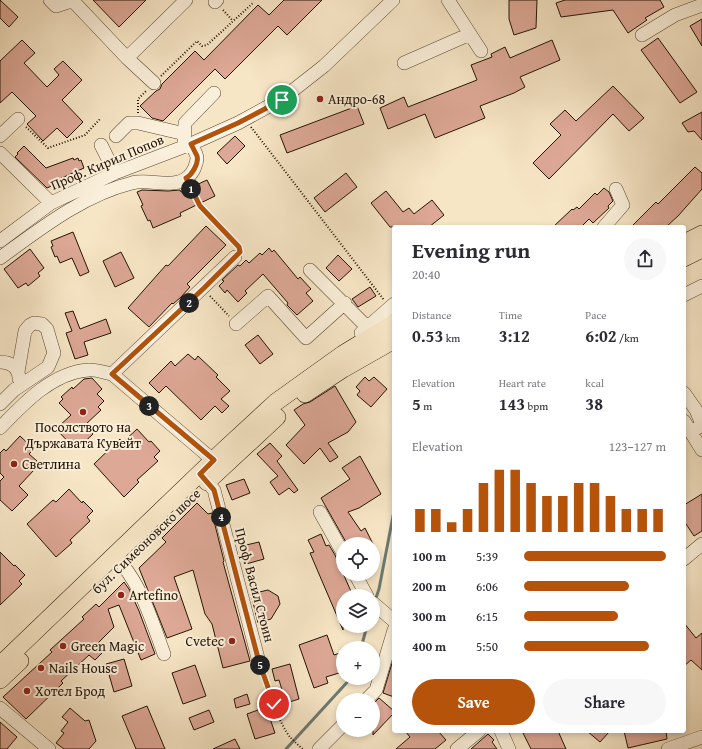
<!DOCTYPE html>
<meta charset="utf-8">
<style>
body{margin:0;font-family:"Gentium Book Plus",serif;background:#f7f7f7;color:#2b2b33;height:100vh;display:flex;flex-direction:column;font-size:15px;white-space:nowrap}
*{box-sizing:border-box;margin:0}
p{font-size:13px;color:#7c7c81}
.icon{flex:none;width:22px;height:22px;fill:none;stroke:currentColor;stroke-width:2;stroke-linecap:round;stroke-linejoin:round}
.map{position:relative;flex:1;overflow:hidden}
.panel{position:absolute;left:392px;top:225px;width:294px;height:508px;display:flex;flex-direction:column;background:#fff;border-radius:4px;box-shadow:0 2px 6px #0003}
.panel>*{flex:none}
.fabs{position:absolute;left:336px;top:537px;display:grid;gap:8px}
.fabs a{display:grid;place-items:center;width:44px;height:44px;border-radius:50%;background:#fff;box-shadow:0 2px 6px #0003;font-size:20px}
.pin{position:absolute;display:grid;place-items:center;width:34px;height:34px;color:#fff;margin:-17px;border:2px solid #fff;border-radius:50%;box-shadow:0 1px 4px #0007}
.km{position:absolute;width:20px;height:20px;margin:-10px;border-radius:50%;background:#222;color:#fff;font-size:11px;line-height:20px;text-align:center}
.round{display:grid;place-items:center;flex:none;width:42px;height:42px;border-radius:21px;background:#f7f7f7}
.head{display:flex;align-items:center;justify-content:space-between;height:68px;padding:0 20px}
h1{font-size:22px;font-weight:700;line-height:30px}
.stats{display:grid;grid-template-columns:repeat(3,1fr);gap:6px;height:68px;padding:4px 20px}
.stats div{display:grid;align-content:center}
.stats b{font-size:17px;font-weight:700}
.stats small{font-size:11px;font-weight:400}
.stats p{font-size:11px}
.chart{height:112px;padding:8px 20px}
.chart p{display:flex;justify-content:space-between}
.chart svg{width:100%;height:72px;margin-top:4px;stroke:#b45309;stroke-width:6}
.action{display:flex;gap:8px;margin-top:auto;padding:8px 20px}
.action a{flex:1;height:46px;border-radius:24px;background:#b45309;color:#fff;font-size:16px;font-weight:700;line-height:46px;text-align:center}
.action a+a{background:#f7f7f7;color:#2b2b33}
ul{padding:0 20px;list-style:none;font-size:13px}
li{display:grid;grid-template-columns:64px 48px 1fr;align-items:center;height:30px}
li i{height:10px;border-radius:5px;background:#b45309}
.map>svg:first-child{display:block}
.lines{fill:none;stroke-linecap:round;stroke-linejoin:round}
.stream{stroke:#6d7a72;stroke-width:3}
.building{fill:#dda896;stroke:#231403}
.minor-casing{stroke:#584834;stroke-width:14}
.major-casing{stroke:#231403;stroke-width:18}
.path{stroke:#231403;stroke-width:2;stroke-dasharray:1 2;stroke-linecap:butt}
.minor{stroke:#faefda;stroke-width:13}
.major{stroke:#f7e6c6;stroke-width:17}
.route-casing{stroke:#fff;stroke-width:8}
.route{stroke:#b45309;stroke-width:5}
.poi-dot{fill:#8f2418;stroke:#faefda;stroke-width:1.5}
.labels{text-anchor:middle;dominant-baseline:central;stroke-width:4;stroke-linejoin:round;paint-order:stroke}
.poi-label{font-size:14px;fill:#231403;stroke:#faefda;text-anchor:start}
.street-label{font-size:14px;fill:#231403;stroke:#faefda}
</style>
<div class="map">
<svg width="702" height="749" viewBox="0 0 702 749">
<rect width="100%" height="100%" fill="#f7e6c6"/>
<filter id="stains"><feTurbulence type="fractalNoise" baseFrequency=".005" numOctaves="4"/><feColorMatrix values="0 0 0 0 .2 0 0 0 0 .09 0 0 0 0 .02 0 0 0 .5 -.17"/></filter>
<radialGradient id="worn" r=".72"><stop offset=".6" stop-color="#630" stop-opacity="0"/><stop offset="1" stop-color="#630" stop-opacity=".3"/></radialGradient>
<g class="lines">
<path class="stream" d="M375,601L379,589L394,511
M361,648L367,626
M286,749L351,678"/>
</g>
<path class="building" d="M0,0L18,17L9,27L0,18Z
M93,0H146L119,27Z
M284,0H322L287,35L278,26L225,79L215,69L163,121L152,118L140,106L156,91L160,89L162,84L195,51L204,60L258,5L269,15Z
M509,0H537L536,28L514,35L509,19Z
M565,0H660L664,7L645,18L647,20L628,33L613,10L561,17L556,3Z
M702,19V46L690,26Z
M658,38L697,92L680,103L641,50Z
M22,40L35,53L24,63L47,87L59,75L54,69L63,61L82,80L62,100L83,122L67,138L57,128L43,141L27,124L36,116L12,92L0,103V61Z
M552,40L560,60L520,77L525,87L514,93L480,106L485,118L435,138L425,114L388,129L380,108L404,97L408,107L477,80L471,65L492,57L491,54L505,47L510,58Z
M613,86L644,118L629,131L613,114L549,179L533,163L561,135L550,124L565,110L576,121Z
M357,106L364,124L287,153L280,135Z
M702,112V140L694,131L688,132L682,123Z
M235,136L245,146L227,164L217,153Z
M24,146L46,168L73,158L74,160L78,158L79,161L81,160L84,168L55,181L56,184L47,188L15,157L18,154L17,153Z
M695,167L702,173V189L678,216L666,227H631L656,202L658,204Z
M346,173L357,187L325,212L314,198Z
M207,180L215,196L180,213L181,216L153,228L150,220L148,221L141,206L143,205L137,192L142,190L168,191L180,190L181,192Z
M604,188L609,192L613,201L608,206L609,208L593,223L589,219L581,227H553L572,209L573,210L577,207L579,209L595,193L597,195Z
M386,191L403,212L409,208L414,214L432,200L444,215L429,227H390L371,203Z
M206,226L226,245L187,284L190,287L181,297L173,304L172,303L149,327L128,308L166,265L168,266Z
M73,232L89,272L80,276L72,258L60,263L57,256L55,257L51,247L53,246L51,241Z
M269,248L272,252L274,250L298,279L300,277L311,289L306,293L313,301L297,315L287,305L288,303L263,274L245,291L247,293L238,302L227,290L225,293L219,286L224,281L222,280L238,265L240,266L246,260L249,263L260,253L262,255Z
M30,249L44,268L38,273L40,276L28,286L26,283L18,288L4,269Z
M121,252L134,278L115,287L103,261Z
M338,255L352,269L339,281L326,268Z
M370,287L376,296L358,307L352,299Z
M73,311L80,329L106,319L111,333L84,342L88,355L75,359L66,333L72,331L65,313Z
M258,335L273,354L260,364L245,345Z
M188,354L195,360L198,356L218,375L216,377L230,391L221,399L229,406L222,413L215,406L201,420L166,386L159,393L149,383L171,361L175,366Z
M365,377L369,381L374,377L387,389L371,407L357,395L360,391L356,387Z
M92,378L102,389L97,394L104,401L98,407L101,410L85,425L93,434L76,450L56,429L71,415L59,403L63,399L61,397L72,387L73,389L84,379Z
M335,386L356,422L348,432L328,443L338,457L330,462L320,448L304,464L286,445L305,425L294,410L303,404L310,402Z
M137,429L149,442L151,441L160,451L154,457L158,461L137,480L139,482L124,497L94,464L120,439L123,442Z
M20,436L34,449L29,454L37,461L31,467L34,470L19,486L28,495L12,511L0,500V481L4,477L0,473V453L4,449L6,451Z
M270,443L282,456L277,461L298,490L294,493L289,488L279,495L270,482L278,476L257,454Z
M360,456L381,494L359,508L348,512L361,531L365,528L373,544H347L321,498L350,479L342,468Z
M244,479L250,493L232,500L226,485Z
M69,489L82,503L83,501L93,511L87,517L90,521L70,540L72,543L56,557L27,524L53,500L56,502Z
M702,494V531L694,536L684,521V505Z
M197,503L208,514L212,513L224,561L223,562L250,661L223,668L212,624L205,614L193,570L174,577L192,629L167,638L139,568L166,542L162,538Z
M321,534L326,546L329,545L335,555L353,596H343V630L310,553L314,552L308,540Z
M259,542L264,559L246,564L242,546Z
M0,552L14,566L15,565L25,575L19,581L22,584L0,605Z
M124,582L129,589L139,611L155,654L141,660L119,605L108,609L114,627L95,646L102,653L95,660L89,655L61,681L63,683L26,719L3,697L52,652L50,650L84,619L82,617L96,604L99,607Z
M268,590L278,596L280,604L271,619L258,623L251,594Z
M684,623L696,638L702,633V670L691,660L684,666Z
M327,635L334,655L340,653L343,660V665L337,667L339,673L326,677L328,683L314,688L299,645Z
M124,659L132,686L114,692L106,664Z
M393,660H394V697L383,693Z
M290,664L299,699L286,703L279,680L275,681L272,669Z
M195,665L206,696L183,704L172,673Z
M247,694L250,704L236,708L234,699Z
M379,698L394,711V713L373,735V704Z
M147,706L165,749H136L122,716Z
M266,707L275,733L255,739L247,714Z
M70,708L85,721L89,720L96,741L89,749H64L56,743L64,733L61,731L68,722L62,717Z
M209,710L214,722L194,730L189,718Z
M0,722L17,737L7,749H0Z
M405,731H438L446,740L435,749H396L410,737Z
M522,731H558L566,749H531Z
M587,731H610L600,742Z
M624,731H666L667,739L628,748Z
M488,734L494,740L492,742L497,749H471Z
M235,739L240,749H213Z"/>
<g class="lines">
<g class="minor-casing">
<path id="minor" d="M50,0L56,6L74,0
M448,0L481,51
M73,1L127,58L154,83
M215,2L217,0
M642,35L675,15L702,5
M127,58L186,0
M404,63L470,34
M0,136L18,119
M116,136L129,123H138L185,134
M184,143L185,123L214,93
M101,145L115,173
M0,153L51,203
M604,227L623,205L616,189
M0,241L51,203L115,173L191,144L238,123L282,99L324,66L393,0
M0,258C40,229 83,195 132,183C149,178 173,190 188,177C193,173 197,164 197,158C197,154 193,148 191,144
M310,270L367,327
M684,295L702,286
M236,324L268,296L306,338L345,303
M361,333L394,304
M0,362C11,362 19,368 19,379
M112,374L235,257
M684,393L696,410L702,424L699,427L691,432
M0,404L14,390L48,367L54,353L47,329L42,324L34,323L30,325L25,331L18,372
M684,421L702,450
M0,428C24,403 52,373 88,370C96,369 105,373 112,374L220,466
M202,476L214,490L259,662
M320,512L343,553
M684,559L702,544
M122,564C143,590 153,624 164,654
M355,574L367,596
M373,603L394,621
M366,700L376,690L394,630
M0,708L49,749
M501,731L509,749
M319,749L343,725
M457,749L479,731
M668,749L702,737"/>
</g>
<g class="major-casing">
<path id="major" d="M684,243L702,234
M684,258L702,249
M305,394L343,369L394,340
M207,482L277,417
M0,665L224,450L276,402L343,354L394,323
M0,680L20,661"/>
</g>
<path class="path" d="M223,10L233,21
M161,76L197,41L202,46L207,45L254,2
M138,113V99L147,90
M26,127L48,148L85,135L100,119
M251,127L384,300
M191,188L200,206L238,246
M210,296L229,316
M196,501L197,502
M263,672C269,690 279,725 291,738C295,742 299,746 303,749"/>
<use href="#minor" class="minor"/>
<use href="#major" class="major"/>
</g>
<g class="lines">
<g class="route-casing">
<path id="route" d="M274,704L259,662L214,490L200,474L214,460L112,374L204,288L240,252L239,247L200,206L186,178C192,175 199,163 197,156C195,152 193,148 191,144L238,123L282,100"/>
</g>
<use href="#route" class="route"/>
</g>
<g class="poi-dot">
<circle cx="320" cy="99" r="4"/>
<circle cx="83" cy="412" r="4"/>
<circle cx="14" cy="464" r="4"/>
<circle cx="121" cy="595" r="4"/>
<circle cx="232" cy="641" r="4"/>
<circle cx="63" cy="646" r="4"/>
<circle cx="41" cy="668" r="4"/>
<circle cx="27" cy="691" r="4"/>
</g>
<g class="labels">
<g class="poi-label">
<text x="328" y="99">Андро-68</text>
<text x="83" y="427" text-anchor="middle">Посолството на<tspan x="83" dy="16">Държавата Кувейт</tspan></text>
<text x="22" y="464">Светлина</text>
<text x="129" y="595">Artefino</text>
<text x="224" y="641" text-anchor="end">Cvetec</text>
<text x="71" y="646">Green Magic</text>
<text x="49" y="668">Nails House</text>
<text x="35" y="691">Хотел Брод</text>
</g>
<g class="street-label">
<text transform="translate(107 162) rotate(-23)">Проф. Кирил Попов</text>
<text transform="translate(146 541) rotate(-44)">бул. Симеоновско шосе</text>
<text transform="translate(255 585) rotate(75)">Проф. Васил Стоин</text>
</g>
</g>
<rect width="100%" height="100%" filter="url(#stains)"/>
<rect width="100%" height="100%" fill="url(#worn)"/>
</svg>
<div class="fabs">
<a><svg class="icon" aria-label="locate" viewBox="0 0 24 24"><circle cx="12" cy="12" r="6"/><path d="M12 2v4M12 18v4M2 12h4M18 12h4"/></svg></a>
<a><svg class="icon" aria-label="layers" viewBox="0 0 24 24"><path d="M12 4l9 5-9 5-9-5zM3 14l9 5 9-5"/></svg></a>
<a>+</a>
<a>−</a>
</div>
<div class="pin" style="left:282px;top:100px;background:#1e9e55"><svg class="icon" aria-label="arrive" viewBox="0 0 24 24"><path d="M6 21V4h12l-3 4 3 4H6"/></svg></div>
<div class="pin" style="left:274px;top:704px;background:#d93025"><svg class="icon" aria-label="check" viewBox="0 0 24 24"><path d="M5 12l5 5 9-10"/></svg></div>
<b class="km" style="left:191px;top:189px">1</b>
<b class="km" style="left:189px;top:303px">2</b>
<b class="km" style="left:149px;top:406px">3</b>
<b class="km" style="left:221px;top:517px">4</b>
<b class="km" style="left:260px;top:665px">5</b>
<section class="panel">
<div class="head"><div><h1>Evening run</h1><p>20:40</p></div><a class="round"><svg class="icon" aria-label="share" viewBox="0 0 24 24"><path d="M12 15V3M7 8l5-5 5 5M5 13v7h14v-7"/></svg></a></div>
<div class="stats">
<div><p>Distance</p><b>0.53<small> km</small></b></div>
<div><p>Time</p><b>3:12</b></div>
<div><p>Pace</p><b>6:02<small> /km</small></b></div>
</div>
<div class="stats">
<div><p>Elevation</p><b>5<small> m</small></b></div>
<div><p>Heart rate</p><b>143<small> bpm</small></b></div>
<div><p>kcal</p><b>38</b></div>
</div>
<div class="chart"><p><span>Elevation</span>123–127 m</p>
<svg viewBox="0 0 160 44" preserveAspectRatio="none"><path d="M5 44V30M15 44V30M25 44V38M35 44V30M45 44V14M55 44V6M65 44V6M75 44V14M85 44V22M95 44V22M105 44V14M115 44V14M125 44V22M135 44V30M145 44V30M155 44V30"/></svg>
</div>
<ul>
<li><b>100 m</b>5:39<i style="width:100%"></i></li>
<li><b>200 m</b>6:06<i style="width:74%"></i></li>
<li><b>300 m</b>6:15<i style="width:66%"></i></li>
<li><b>400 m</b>5:50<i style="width:88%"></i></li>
</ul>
<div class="action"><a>Save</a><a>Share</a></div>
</section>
</div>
